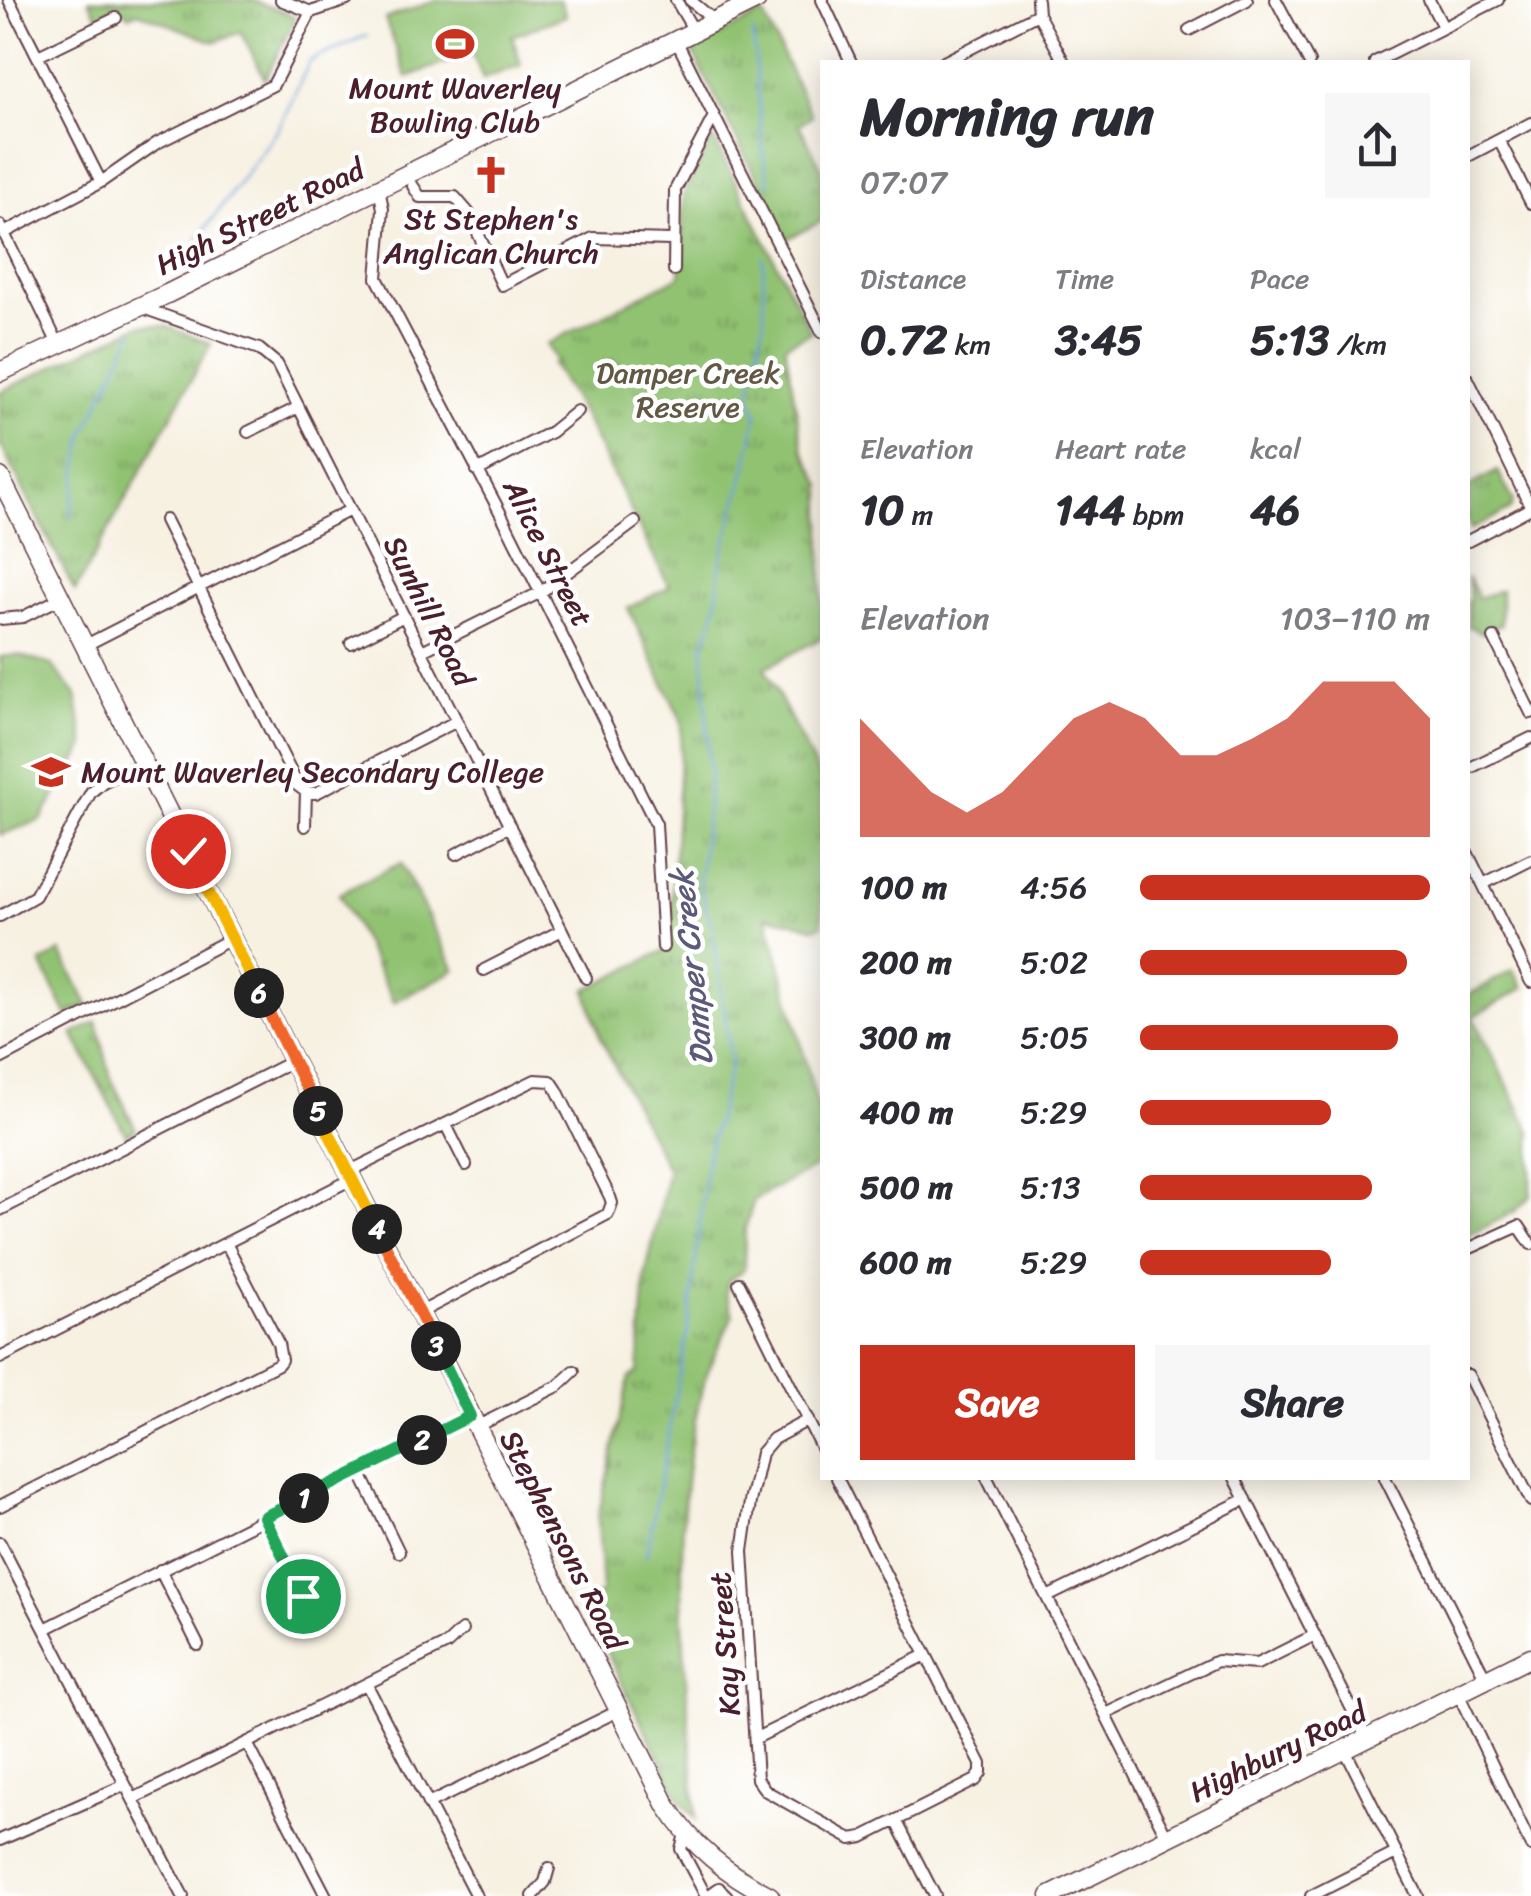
<!DOCTYPE html>
<meta charset="utf-8">
<style>
body{margin:0;font-family:Sriracha,sans-serif;background:#f7f7f7;color:#2b2b33;height:100vh;display:flex;flex-direction:column;font-size:38px;white-space:nowrap}
*{box-sizing:border-box;margin:0}
p{font-size:32px;color:#7c7c81}
.icon{flex:none;width:55px;height:55px;fill:none;stroke:currentColor;stroke-width:2;stroke-linecap:round;stroke-linejoin:round}
.map{position:relative;flex:1;overflow:hidden}
.drawer{position:absolute;left:820px;top:60px;width:650px;height:1420px;display:flex;flex-direction:column;background:#fff;border-radius:0px;box-shadow:0 5px 25px #0003}
.drawer>*{flex:none}
.pin{position:absolute;display:grid;place-items:center;width:85px;height:85px;color:#fff;margin:-42px;border:5px solid #fff;border-radius:50%;box-shadow:0 2px 10px #0007}
.km{position:absolute;width:50px;height:50px;margin:-25px;border-radius:50%;background:#222;color:#fff;font-size:28px;line-height:50px;text-align:center}
.round{display:grid;place-items:center;flex:none;width:105px;height:105px;border-radius:0px;background:#f7f7f7}
.head{display:flex;align-items:center;justify-content:space-between;height:170px;padding:0 40px}
h1{font-size:55px;font-weight:700;line-height:75px}
.metrics{display:grid;grid-template-columns:repeat(3,1fr);gap:15px;height:170px;padding:10px 40px}
.metrics div{display:grid;align-content:center}
.metrics b{font-size:42px;font-weight:700}
.metrics small{font-size:28px;font-weight:400}
.metrics p{font-size:28px}
.chart{height:280px;padding:20px 40px}
.chart p{display:flex;justify-content:space-between}
.chart svg{width:100%;height:180px;margin-top:10px;fill:#c8321e;opacity:.7}
.cta{display:flex;gap:20px;margin-top:auto;padding:20px 40px}
.cta a{flex:1;height:115px;border-radius:0px;background:#c8321e;color:#fff;font-size:40px;font-weight:700;line-height:115px;text-align:center}
.cta a+a{background:#f7f7f7;color:#2b2b33}
ul{padding:0 40px;list-style:none;font-size:32px}
li{display:grid;grid-template-columns:160px 120px 1fr;align-items:center;height:75px}
li i{height:25px;border-radius:12px;background:#c8321e}
.map>svg:first-child{display:block}
.grass{fill:url(#grass-tufts);stroke:#6e704e;stroke-width:2.5}
.pitch{fill:#91c272;stroke:#6e704e;stroke-width:2.5}
.lines{fill:none;stroke-linecap:round;stroke-linejoin:round}
.stream{stroke:#6fa2db;stroke-width:2.5}
.minor-casing{stroke:#643e46;stroke-width:14}
.primary-casing{stroke:#643e46;stroke-width:21}
.minor{stroke:#fff;stroke-width:10}
.primary{stroke:#fff;stroke-width:18}
.split-1-casing{stroke:#fff;stroke-width:20}
.split-2-casing{stroke:#fff;stroke-width:20}
.split-3-casing{stroke:#fff;stroke-width:20}
.split-4-casing{stroke:#fff;stroke-width:20}
.split-5-casing{stroke:#fff;stroke-width:20}
.split-6-casing{stroke:#fff;stroke-width:20}
.split-7-casing{stroke:#fff;stroke-width:20}
.split-1{stroke:#22a559;stroke-width:12}
.split-2{stroke:#22a559;stroke-width:12}
.split-3{stroke:#22a559;stroke-width:12}
.split-4{stroke:#f0652b;stroke-width:12}
.split-5{stroke:#f5b400;stroke-width:12}
.split-6{stroke:#f0652b;stroke-width:12}
.split-7{stroke:#f5b400;stroke-width:12}
.labels{text-anchor:middle;dominant-baseline:central;stroke-width:9;stroke-linejoin:round;paint-order:stroke}
.poi-label{font-size:30px;fill:#4a1f2b;stroke:#fff}
.street-label{font-size:30px;fill:#4a1f2b;stroke:#fff}
.park-label{font-size:30px;fill:#635844;stroke:#fff}
.water-label{font-size:32px;font-style:italic;fill:#5b5a7a;stroke:#fff}
</style>
<div class="map">
<svg width="1531" height="1896" viewBox="0 0 1531 1896">
<defs>
<pattern id="grass-tufts" width="24" height="20" patternUnits="userSpaceOnUse" patternTransform="scale(2.5)"><rect width="24" height="20" fill="#91c272"/><path d="M3 7l-1-3M5 7V3M7 7l1-3M15 17l-1-3M17 17v-4M19 17l1-3" fill="none" stroke="#789d5e"/></pattern>
</defs>
<rect width="100%" height="100%" fill="#fff"/>
<filter id="ink" filterUnits="userSpaceOnUse"><feTurbulence type="fractalNoise" baseFrequency=".01" numOctaves="2"/><feDisplacementMap in="SourceGraphic" scale="20" xChannelSelector="R" yChannelSelector="G"/><feConvolveMatrix kernelMatrix="1 2 1 2 8 2 1 2 1" color-interpolation-filters="sRGB"/></filter>
<filter id="wash" filterUnits="userSpaceOnUse"><feTurbulence type="fractalNoise" baseFrequency=".0048" numOctaves="4" result="noise"/><feDisplacementMap in="SourceGraphic" scale="40" xChannelSelector="R" yChannelSelector="G"/><feGaussianBlur stdDeviation="2.25" result="paint"/><feColorMatrix in="noise" values="0 0 0 0 0 0 0 0 0 0 0 0 0 0 0 0 0 1.4 0 .05"/><feComposite in="paint" operator="in"/></filter>
<g filter="url(#wash)">
<rect width="100%" height="100%" fill="#f7f1e2"/>
<path class="grass" d="M89,0H251L293,15L295,20L265,79L241,32L214,42L138,12L130,16L117,6L97,16Z
M763,13L812,117L799,124L822,169V221L787,239L693,53L695,48Z
M713,137L811,332L785,345L803,449L822,485V638L765,668L822,781V925L817,928L767,916L822,1123V1163L754,1200L745,1229L744,1270L728,1281L726,1293L733,1315C723,1337 710,1361 703,1385C666,1526 687,1675 696,1819L680,1800L582,1603L602,1592L598,1517L629,1378L638,1372L645,1278L668,1170L601,1039L586,990L669,948L682,722L628,608L669,587L584,417L552,364L556,361L547,344L680,276L684,193Z
M140,325L166,326L211,344L75,591L0,444V392Z
M1498,471L1513,501L1511,509L1471,529L1468,522V487Z
M1468,577L1478,598L1501,590V626H1489L1482,633L1468,626V601L1470,600Z
M401,863L455,970L394,1002L339,894Z
M61,952L88,1005L67,1015L41,963Z
M1513,970L1523,988L1473,1017L1531,1131V1196L1514,1212L1468,1236V995Z
M97,1022L111,1078L136,1129L126,1135L73,1034Z"/>
<path class="pitch" d="M437,0H560L566,16L512,36L521,65L483,79L472,53L407,77L385,19Z
M17,655L52,665L76,695L85,746L41,820L0,835V657Z"/>
<g class="lines">
<path class="stream" d="M753,32L763,155L769,185
M197,240L278,130L310,61L367,35
M70,517L84,435L133,332
M646,1556L688,1329L707,1159L731,1062L713,931L699,884L710,779L703,649L716,608L721,559L746,469L757,414L750,394L764,321L763,258"/>
</g>
</g>
<g filter="url(#ink)">
<g class="lines">
<g class="minor-casing">
<path id="minor" d="M9,0L101,182
M281,0L311,12
M676,0L694,31
M690,0L715,21
M822,0L851,62
M1037,0L1038,14L1064,62
M1276,0L1309,62
M1429,0L1443,27
M1189,30L1247,0
M676,40L822,332
M38,56L116,18
M944,62L1038,14
M1375,62L1498,0
M1499,140L1531,203
M1468,156L1531,123
M413,186L420,197H455L468,212L502,285L593,238L672,240
M379,188L383,209L377,278L503,518L656,824L663,947
M0,225L59,346
M4,233L101,182L157,143L273,85L311,12L347,0
M674,270L675,190L714,116
M140,307L259,349L277,364L586,978
M1468,379L1531,508
M248,432L299,407
M477,471L551,432L577,411
M165,520L298,786L306,792L305,826
M1468,541L1531,508
M0,619L23,617L61,598
M1494,638L1531,713
M351,643L404,616
M84,646L350,510
M422,651L541,592L635,522
M1468,769L1531,738
M306,792L316,793L457,721
M456,854L510,826
M1468,854L1531,982
M1483,884L1531,860
M0,916L35,896L91,792L103,782L144,763
M484,970L562,930
M0,1059L231,939
M446,1125L466,1165
M348,1172L535,1080L551,1081L557,1090L610,1197L612,1203L608,1214L419,1313
M0,1210L293,1061
M1468,1249L1519,1226L1531,1244
M739,1283L822,1449
M0,1358L352,1179
M1468,1375L1531,1501
M808,1420L773,1439L761,1453L750,1502L743,1551L757,1779L766,1791L851,1839L863,1837L976,1780L981,1773V1764L837,1478
M476,1427L558,1386L574,1371
M360,1472L399,1552
M987,1478L1167,1837
M1235,1478L1367,1739
M1385,1478L1486,1679
M0,1506L278,1364L281,1360L278,1343L226,1243
M264,1517L303,1596
M0,1543L183,1896
M160,1570L198,1645
M1047,1597L1246,1499
M45,1629L470,1415
M367,1685L476,1896
M1458,1693L1531,1846
M1106,1714L1217,1661L1257,1664L1315,1635
M756,1738L926,1655
M247,1743L326,1896
M1345,1750L1418,1896
M133,1799L447,1644L462,1630
M428,1804L618,1711
M896,1820L935,1896
M685,1834L681,1849L706,1896
M0,1840L125,1785
M533,1896L545,1882L549,1868
M708,1896L719,1888L727,1896
M1311,1896L1396,1853"/>
</g>
<g class="primary-casing">
<path id="primary" d="M0,372L167,294L757,0
M0,477L667,1806C693,1847 726,1873 770,1896
M1050,1896L1531,1657"/>
</g>
<use href="#minor" class="minor"/>
<use href="#primary" class="primary"/>
</g>
</g>
<g class="lines" filter="url(#ink)">
<g class="split-1-casing">
<path id="split-1" d="M303,1596L264,1517L304,1498"/>
</g>
<g class="split-2-casing">
<path id="split-2" d="M304,1498L422,1440"/>
</g>
<g class="split-3-casing">
<path id="split-3" d="M422,1440L470,1416L436,1346"/>
</g>
<g class="split-4-casing">
<path id="split-4" d="M377,1229L436,1346"/>
</g>
<g class="split-5-casing">
<path id="split-5" d="M318,1111L377,1229"/>
</g>
<g class="split-6-casing">
<path id="split-6" d="M259,993L318,1111"/>
</g>
<g class="split-7-casing">
<path id="split-7" d="M188,851L259,993"/>
</g>
<use href="#split-1" class="split-1"/>
<use href="#split-2" class="split-2"/>
<use href="#split-3" class="split-3"/>
<use href="#split-4" class="split-4"/>
<use href="#split-5" class="split-5"/>
<use href="#split-6" class="split-6"/>
<use href="#split-7" class="split-7"/>
</g>
<defs>
<g id="stadium-bare" transform="scale(3)"><path d="M0-5a6.5 5 0 1 0 0 10a6.5 5 0 1 0 0-10ZM-3.5-1.8h7v3.6h-7Z" fill="#c8321e" stroke="#fff" stroke-width="2.5" paint-order="stroke"/></g>
<g id="church-bare" transform="scale(3)"><path d="M-1.2-6h2.4v3.5h3.3v2.4h-3.3V6h-2.4V-.1h-3.3v-2.4h3.3Z" fill="#c8321e" stroke="#fff" stroke-width="2.5" paint-order="stroke"/></g>
<g id="school-bare" transform="scale(3)"><path d="M0-5L7-2L0 1L-7-2ZM-4 1L0 2.5L4 1V4Q0 6-4 4Z" fill="#c8321e" stroke="#fff" stroke-width="2.5" paint-order="stroke"/></g>
</defs>
<g fill-rule="evenodd">
<use href="#stadium-bare" x="455" y="44"/>
<use href="#church-bare" x="491" y="175"/>
<use href="#school-bare" x="51" y="772"/>
</g>
<g class="labels">
<g class="poi-label">
<text x="455" y="88">Mount Waverley<tspan x="455" dy="34">Bowling Club</tspan></text>
<text x="491" y="219">St Stephen's<tspan x="491" dy="34">Anglican Church</tspan></text>
<text x="81" y="772" text-anchor="start">Mount Waverley Secondary College</text>
</g>
<g class="street-label">
<text transform="translate(260 217) rotate(-26)">High Street Road</text>
<text transform="translate(548 553) rotate(63)">Alice Street</text>
<text transform="translate(429 611) rotate(63)">Sunhill Road</text>
<text transform="translate(563 1540) rotate(63)">Stephensons Road</text>
<text transform="translate(725 1644) rotate(-94)">Kay Street</text>
<text transform="translate(1278 1752) rotate(-26)">Highbury Road</text>
</g>
<g class="park-label">
<text x="688" y="373">Damper Creek<tspan x="688" dy="34">Reserve</tspan></text>
</g>
<g class="water-label">
<text transform="translate(692 968) rotate(-96)">Damper Creek</text>
</g>
</g>
</svg>
<div class="pin" style="left:303px;top:1596px;background:#1e9e55"><svg class="icon" aria-label="arrive" viewBox="0 0 24 24"><path d="M6 21V4h12l-3 4 3 4H6"/></svg></div>
<div class="pin" style="left:188px;top:851px;background:#d93025"><svg class="icon" aria-label="check" viewBox="0 0 24 24"><path d="M5 12l5 5 9-10"/></svg></div>
<b class="km" style="left:304px;top:1498px">1</b>
<b class="km" style="left:422px;top:1440px">2</b>
<b class="km" style="left:436px;top:1346px">3</b>
<b class="km" style="left:377px;top:1229px">4</b>
<b class="km" style="left:318px;top:1111px">5</b>
<b class="km" style="left:259px;top:993px">6</b>
<section class="drawer">
<div class="head"><div><h1>Morning run</h1><p>07:07</p></div><a class="round"><svg class="icon" aria-label="share" viewBox="0 0 24 24"><path d="M12 15V3M7 8l5-5 5 5M5 13v7h14v-7"/></svg></a></div>
<div class="metrics">
<div><p>Distance</p><b>0.72<small> km</small></b></div>
<div><p>Time</p><b>3:45</b></div>
<div><p>Pace</p><b>5:13<small> /km</small></b></div>
</div>
<div class="metrics">
<div><p>Elevation</p><b>10<small> m</small></b></div>
<div><p>Heart rate</p><b>144<small> bpm</small></b></div>
<div><p>kcal</p><b>46</b></div>
</div>
<div class="chart"><p><span>Elevation</span>103–110 m</p>
<svg viewBox="0 0 160 44" preserveAspectRatio="none"><path d="M0 44V15L10 24L20 33L30 38L40 33L50 24L60 15L70 11L80 15L90 24L100 24L110 20L120 15L130 6L140 6L150 6L160 15V44z"/></svg>
</div>
<ul>
<li><b>100 m</b>4:56<i style="width:100%"></i></li>
<li><b>200 m</b>5:02<i style="width:92%"></i></li>
<li><b>300 m</b>5:05<i style="width:89%"></i></li>
<li><b>400 m</b>5:29<i style="width:66%"></i></li>
<li><b>500 m</b>5:13<i style="width:80%"></i></li>
<li><b>600 m</b>5:29<i style="width:66%"></i></li>
</ul>
<div class="cta"><a>Save</a><a>Share</a></div>
</section>
</div>
